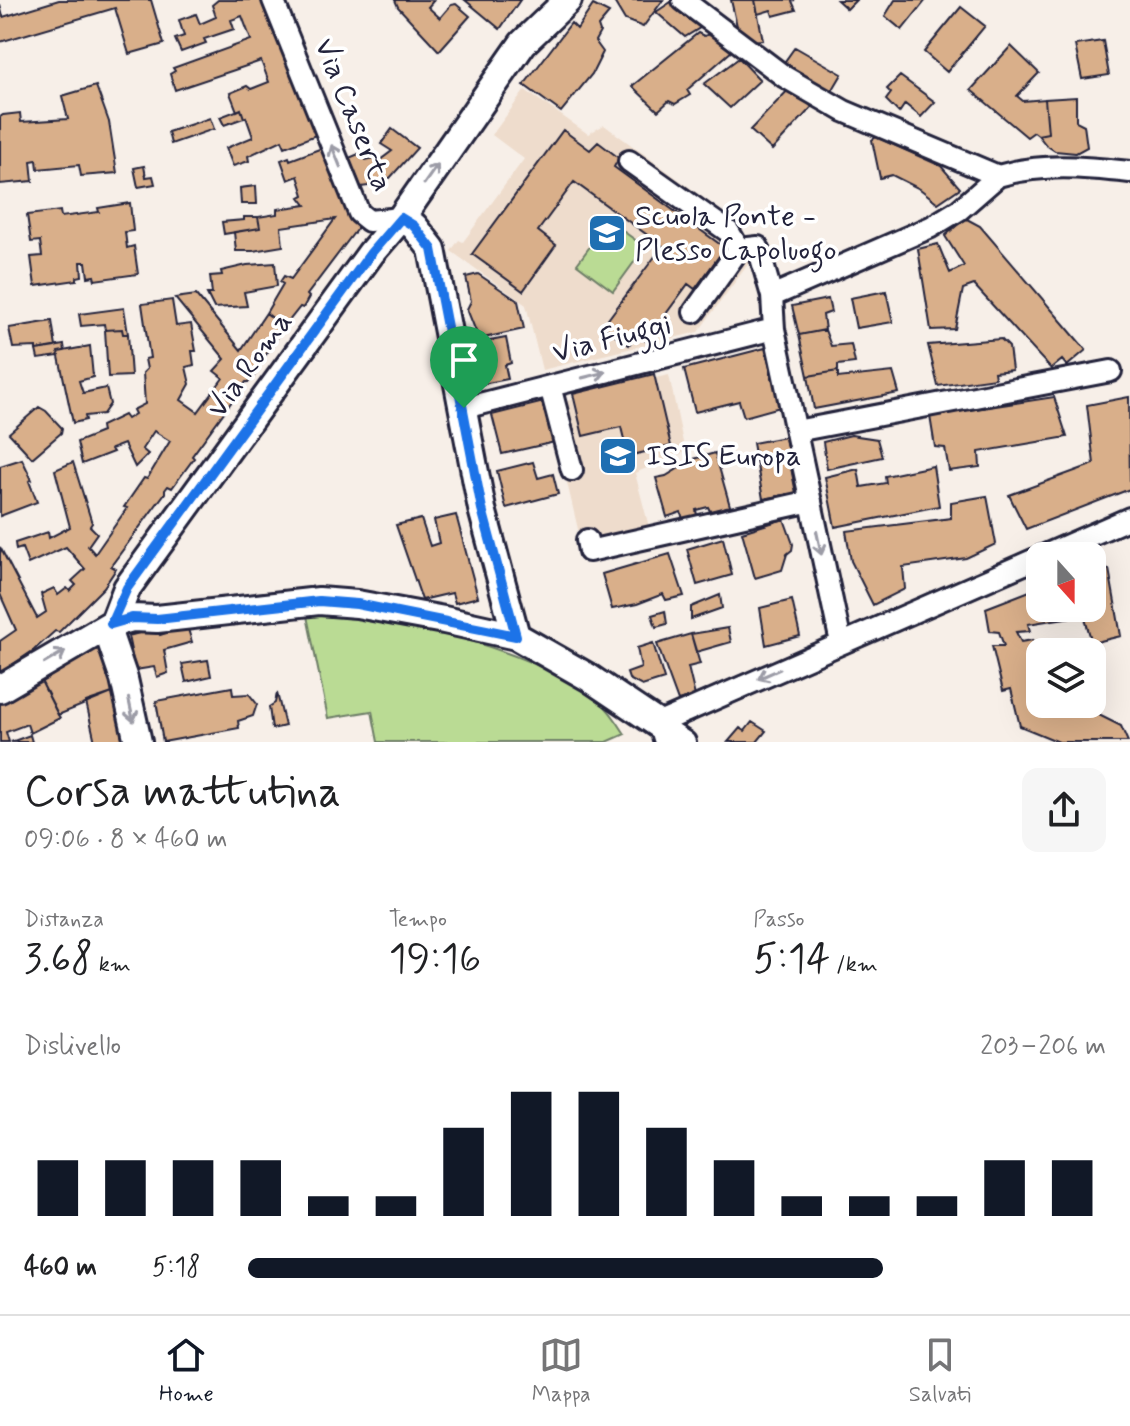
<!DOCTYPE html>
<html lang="it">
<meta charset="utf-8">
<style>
body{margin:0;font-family:Mynerve,sans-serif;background:#f6f6f6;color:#202124;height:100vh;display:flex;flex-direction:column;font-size:30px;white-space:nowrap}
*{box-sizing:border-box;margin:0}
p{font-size:26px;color:#757577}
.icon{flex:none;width:44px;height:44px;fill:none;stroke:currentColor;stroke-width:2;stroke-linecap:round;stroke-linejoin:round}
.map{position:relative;height:742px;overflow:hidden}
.sheet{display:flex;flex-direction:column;background:#fff;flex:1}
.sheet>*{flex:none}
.needle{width:52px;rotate:159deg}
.fabs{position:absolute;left:1026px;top:542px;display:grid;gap:16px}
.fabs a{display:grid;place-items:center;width:80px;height:80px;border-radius:16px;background:#fff;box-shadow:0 8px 32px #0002;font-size:40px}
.pin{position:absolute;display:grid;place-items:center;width:68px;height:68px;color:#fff;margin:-82px -34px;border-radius:50% 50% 50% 0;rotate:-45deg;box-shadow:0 0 8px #0007}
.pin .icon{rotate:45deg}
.round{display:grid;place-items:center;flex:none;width:84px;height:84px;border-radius:16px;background:#f6f6f6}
.headline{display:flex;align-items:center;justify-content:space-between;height:136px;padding:0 24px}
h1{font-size:44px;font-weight:600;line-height:60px}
.figures{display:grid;grid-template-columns:repeat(3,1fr);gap:12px;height:136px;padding:8px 24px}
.figures div{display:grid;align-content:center}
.figures b{font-size:40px;font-weight:600}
.figures small{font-size:22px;font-weight:400}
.figures p{font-size:22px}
.chart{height:224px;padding:16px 24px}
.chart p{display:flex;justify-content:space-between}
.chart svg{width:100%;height:144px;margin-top:8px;stroke:#111827;stroke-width:6}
ul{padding:0 24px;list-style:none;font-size:26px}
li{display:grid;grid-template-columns:128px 96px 1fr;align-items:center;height:60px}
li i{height:20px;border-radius:10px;background:#111827}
.dock{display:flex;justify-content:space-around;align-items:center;height:112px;border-top:2px solid #e0e0e0;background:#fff;font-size:22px;color:#757577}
.dock a{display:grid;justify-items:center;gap:4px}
.dock .selected{color:#111827}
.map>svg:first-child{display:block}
.built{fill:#eedccc}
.green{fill:#badb94;stroke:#6e7e68;stroke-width:2}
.building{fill:#d9af8a;stroke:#22223b;stroke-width:2}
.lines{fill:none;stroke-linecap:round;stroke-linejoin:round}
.minor-casing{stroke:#22223b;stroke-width:26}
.major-casing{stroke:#22223b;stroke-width:32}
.minor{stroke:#fff;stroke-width:20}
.major{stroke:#fff;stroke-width:26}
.oneway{stroke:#9c9ca7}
.route-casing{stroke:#fff;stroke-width:16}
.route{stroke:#1a73e8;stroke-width:10}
.labels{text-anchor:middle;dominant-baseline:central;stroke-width:7;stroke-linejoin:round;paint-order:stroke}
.street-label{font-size:30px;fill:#22223b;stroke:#fff}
.poi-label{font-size:30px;fill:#22223b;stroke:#fff;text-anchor:start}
</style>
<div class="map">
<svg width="1130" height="742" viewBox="0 0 1130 742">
<rect width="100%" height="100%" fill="#f7efe8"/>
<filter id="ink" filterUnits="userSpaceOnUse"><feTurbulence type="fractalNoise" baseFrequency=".0125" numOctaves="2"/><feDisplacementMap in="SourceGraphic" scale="16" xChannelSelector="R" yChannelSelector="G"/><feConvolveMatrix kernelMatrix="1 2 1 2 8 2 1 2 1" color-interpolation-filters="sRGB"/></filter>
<g filter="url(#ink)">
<path class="built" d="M525,90L588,134L604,125L742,226L749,263L698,332L542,370L526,305L451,251L459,240L463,242L524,159L492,135Z
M654,374L655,378L669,375L685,452L635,473L649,527L581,542L549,406L574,399L573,394Z"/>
<path class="green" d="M609,221L645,247L613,291L577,264Z
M306,611C395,617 526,646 598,700C609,709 617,721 625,734L607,742H378L372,711L328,718Z"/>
<path class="building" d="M59,0H151L164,44L129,54L115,8L0,42V5L3,17Z
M218,0H264L316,135L285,147L282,140L248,156L249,161L233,166L226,148L253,137L246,117L244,118L241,109L237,111L230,93L247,86L251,89L269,82L261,61L175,90L170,74L175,71L173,68L251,40L242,16L231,20L234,29L204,39L206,43L181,52L175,39L184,36L179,20L196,14L200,24L216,17L212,5Z
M395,0H434L428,7L440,18L451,5L456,4L470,16L439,51L398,7Z
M465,0H520L500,29Z
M613,0H663L643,27L625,20Z
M674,0L703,26L685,37L656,12Z
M731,0H755L763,40L748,41L739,35Z
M755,0H795L792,1L796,10L773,16L771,10L758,14Z
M837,0H856L847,9Z
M895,0H926L902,30L885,16Z
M593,5L609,13L598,26L600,32L595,41L603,52L592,74L561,112L524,85L571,23L577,29Z
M961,7L985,26L947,72L924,52Z
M698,33L704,36L713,33L733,50L687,90L690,95L675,104L669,101L658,111L632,86Z
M1103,41L1109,75L1082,79L1075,45Z
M1011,46L1039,73L1017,96L1023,101L1045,99L1048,133L1038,135L1034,132L1027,137L971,90Z
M795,47L842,74L832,91L783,64Z
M739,58L760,80L730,108L704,84Z
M900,76L935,102L921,117L905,104L899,113L886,100L891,93L887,89Z
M96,86L109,122L117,173L81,176L79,165L38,169L37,160L31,161L33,181L0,184V117L3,115L20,113L21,122L68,119L62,96Z
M791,87L812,107L772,150L750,130Z
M1076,97V121L1084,125L1087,147L1076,153L1055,151L1046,145L1038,135L1048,133L1045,99Z
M241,109L244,118L224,125L220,117Z
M210,118L214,129L171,144L168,132Z
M392,129L417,148L390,178H385L384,184L361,187L349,158L361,153L366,160L379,157L380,160L392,151L381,144Z
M563,130L590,150L598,142L619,158L614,167L725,248L695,289L688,284L646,341L635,335L629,345L603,326L656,255L662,259L668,250L574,182L538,231L556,245L523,291L472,254Z
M876,137L941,166L960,188L938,203L920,189L892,175L880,178L872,140Z
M322,148L353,216L349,217L359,226L307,295L309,297L303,308L300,307L284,327L266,313L283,284L280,282L284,276L291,279L335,219L281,227L283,246L253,251H236L234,232L260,228L258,217L277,214V209L306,205L300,197L304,195L298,176L288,180L281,160L289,157L290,160Z
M144,166L146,177L153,176L155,184L138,187L134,168Z
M256,186L257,204H241L240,188Z
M130,203L133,231L125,232L127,248L134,246L138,274L95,280L94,276L88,277L86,262H81L82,276L77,277V280L35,286L31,257L42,256L40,241L31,242L27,215L60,211L61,217L99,212L98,208Z
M244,217H258L260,228L224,234L222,222L244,220Z
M965,218L980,226L1086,350L1067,366L1062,360L1051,369L974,285L963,289L955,329L931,330L918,249L938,244L950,273L964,266L945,236Z
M275,263L277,286L244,292L247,306L214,308L207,294H212L210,276L222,275L221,271L247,265Z
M478,274L518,301L524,329L479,339L467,309L471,301L466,277Z
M886,291L893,322L856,328L850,298Z
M196,295L241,350L266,313L284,327L256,370L258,371L249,382H246L192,456L194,458L172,488L168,486L165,490V493L111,566L116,569L104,587L59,632L55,631L34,650L0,673V641L16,630L0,594V547L37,618L46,612L41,594L54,588L58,595L67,588L70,591L76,585L72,581L85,569L66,547L28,564L22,548L16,550L15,543L48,532L49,538L70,527L55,470L73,462L92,523L90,526L97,533L88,546L95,554L127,508L124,507L144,478L147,479L170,441L154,431L142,449L148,454L135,467L124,444L111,449L113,452L82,464L77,442L102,432L101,426L124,415L127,419L135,414L133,410L145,404L143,373L147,369L145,359L150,358L142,304L172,300L176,326L191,324L196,351H192L194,365L186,367L190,384L181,400L198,412L223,378L214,371L225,359L175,298Z
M828,299L831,312L823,315L825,330L799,335L792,306Z
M124,308L128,334H123L122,329L105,330L104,324L81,326L79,314Z
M52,321L56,347L36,350V347L13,348L9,328Z
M122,329L123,334H128L131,376L108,377L105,330Z
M825,330L831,346L851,344L855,363L838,365V371L808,376L799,335Z
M506,338L511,363L505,365L508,379L482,384L474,344Z
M1001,339L1009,347L1012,370L994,372L995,378L938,386L928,345Z
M64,345L65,351L58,352L59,356L38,359L36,350Z
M90,346L93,377L79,381L83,393L106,388L110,404L103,414L85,416L86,420L73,423L58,352Z
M765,348L780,407L744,417L739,401L695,412L684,369Z
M838,371V378L893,372L899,393L814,409L808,376Z
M654,374L671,446L628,456L621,427L583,436L573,394Z
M1054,397L1067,437L979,452L980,467L949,471L945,448L935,447L930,416Z
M1129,397L1130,489L1026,529L1009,495L1094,464L1087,405Z
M544,402L555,442L502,454L492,415Z
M39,407L46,411L62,428L61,433L32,458L9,433Z
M851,435L877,439L882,457L827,469L823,442Z
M785,437L796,493L763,499L753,443Z
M715,453L730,506L710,511L708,507L696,510L697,515L683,520L681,512L667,517L656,478L666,476L694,459Z
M22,459L32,480L29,481L37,502L0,516V466Z
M533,462L538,478L553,474L558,494L506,508L497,471Z
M933,466L939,506L835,527L825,477L858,469L861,487L886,483L885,476Z
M987,496L996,544L966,558L903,567L905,589L873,605L851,561L846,531L951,518V502Z
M456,515L478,597L455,603L452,593L422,600L396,525L421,519L430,546L439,543L434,520Z
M784,519L793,544L792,550L787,554L782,570L755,578L742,532Z
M723,538L732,575L697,585L687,549Z
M670,554L684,596L666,600L663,594L637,604L612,609L602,574Z
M1109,569L1121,636L1092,643L1084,615L1028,624L1030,631L1016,632L1021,642L1033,640L1040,664V704H1077L1121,726L1128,742H1059L1020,726L1011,689L1003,691L992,646H1004L999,632L990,631L986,608L1040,587V608H1092V571Z
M720,595L722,608L691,619V607Z
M792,600L800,636L766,645L760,608Z
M665,611L667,624L656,627L652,615Z
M187,626L192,642L164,650L168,673L157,677L154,667L135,670L128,636L155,629L160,635Z
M728,628L731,642L696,652L691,634Z
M691,634L700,664L688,667L695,696L678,701L657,644Z
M653,643L664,679L642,686L629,679L627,673L641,668L637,648Z
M102,646L115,692L58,715L39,677Z
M208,660L211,676L186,682L182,664Z
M39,677L60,718L30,733L27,724L6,732L9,742H0V698Z
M232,687L233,695L249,694L257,704L253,716L238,721L239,728L163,742L156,701Z
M115,692L126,742H95L86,702Z
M277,693L285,726L272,729L269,707L275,703Z
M752,722L766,731L757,742H728L740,728L745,731Z
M30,735L32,742H11Z"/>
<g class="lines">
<g class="minor-casing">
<path id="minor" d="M273,0L359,213L369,221L401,218
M683,0L785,77L844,111L998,176C1041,163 1085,167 1130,172
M629,161L729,232L739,249
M694,312L739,249L758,247L772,296
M550,386L572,470
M464,408L774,329
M796,431L1111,371
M587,540L589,551L811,501
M1043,556L1130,518
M841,643L774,329L772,296L931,227L959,210L998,176
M657,724L1040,557
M664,728L685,742"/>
</g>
<g class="major-casing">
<path id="major" d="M401,218L414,226L432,249L482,509L516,636
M0,689L111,624L132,618L157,619L319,601L357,604L444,620L516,636L588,677L664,728L668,742
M138,742L124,679L109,635L127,588L371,253L401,218L523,43L568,0"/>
</g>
<use href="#minor" class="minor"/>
<use href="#major" class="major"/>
</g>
<defs><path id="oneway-shaft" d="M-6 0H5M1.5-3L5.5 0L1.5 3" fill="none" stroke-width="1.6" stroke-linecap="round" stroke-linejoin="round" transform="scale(2)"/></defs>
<g class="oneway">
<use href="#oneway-shaft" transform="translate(336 156) rotate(-112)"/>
<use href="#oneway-shaft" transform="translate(431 174) rotate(-55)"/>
<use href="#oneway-shaft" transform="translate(594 375) rotate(-14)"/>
<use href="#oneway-shaft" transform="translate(819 543) rotate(78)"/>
<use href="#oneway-shaft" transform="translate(55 657) rotate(-30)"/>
<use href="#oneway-shaft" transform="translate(769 674) rotate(156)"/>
<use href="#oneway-shaft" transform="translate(131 710) rotate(78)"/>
</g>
</g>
<g class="lines" filter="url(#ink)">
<g class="route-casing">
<path id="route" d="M401,218L414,226L432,249L482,509L516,636L357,604L319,601L157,619L132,618L111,624L127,588L371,253Z"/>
</g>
<use href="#route" class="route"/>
</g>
<defs>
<g id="school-square" transform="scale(2)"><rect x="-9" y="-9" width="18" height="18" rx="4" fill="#1f6fb2" stroke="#fff"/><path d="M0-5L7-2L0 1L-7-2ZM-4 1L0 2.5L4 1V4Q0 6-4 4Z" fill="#fff"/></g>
</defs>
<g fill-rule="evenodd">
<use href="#school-square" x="607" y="233"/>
<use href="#school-square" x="618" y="456"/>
</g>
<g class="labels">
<g class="street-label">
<text transform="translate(353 115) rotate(68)">Via Caserta</text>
<text transform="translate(612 339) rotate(-14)">Via Fiuggi</text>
<text transform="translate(250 365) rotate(-54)">Via Roma</text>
</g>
<g class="poi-label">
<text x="635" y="216">Scuola Ponte -<tspan x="635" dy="34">Plesso Capoluogo</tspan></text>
<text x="646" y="456">ISIS Europa</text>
</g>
</g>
</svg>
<div class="fabs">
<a><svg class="needle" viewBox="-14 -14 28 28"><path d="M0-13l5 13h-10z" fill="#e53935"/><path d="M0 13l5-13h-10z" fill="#757577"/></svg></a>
<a><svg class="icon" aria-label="layers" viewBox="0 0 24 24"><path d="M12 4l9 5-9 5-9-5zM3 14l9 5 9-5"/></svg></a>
</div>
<div class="pin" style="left:464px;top:408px;background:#1e9e55"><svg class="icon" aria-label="arrive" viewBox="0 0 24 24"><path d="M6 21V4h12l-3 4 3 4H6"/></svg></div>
</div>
<section class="sheet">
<div class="headline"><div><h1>Corsa mattutina</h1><p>09:06 · 8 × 460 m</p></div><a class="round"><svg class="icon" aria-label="share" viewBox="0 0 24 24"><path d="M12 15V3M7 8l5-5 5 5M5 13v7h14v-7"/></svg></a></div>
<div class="figures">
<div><p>Distanza</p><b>3.68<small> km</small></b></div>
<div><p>Tempo</p><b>19:16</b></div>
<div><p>Passo</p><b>5:14<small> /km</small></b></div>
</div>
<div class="chart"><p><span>Dislivello</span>203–206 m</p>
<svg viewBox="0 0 160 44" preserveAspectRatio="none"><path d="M5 44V27M15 44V27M25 44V27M35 44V27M45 44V38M55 44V38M65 44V17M75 44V6M85 44V6M95 44V17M105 44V27M115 44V38M125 44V38M135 44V38M145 44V27M155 44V27"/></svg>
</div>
<ul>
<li><b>460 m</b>5:18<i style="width:74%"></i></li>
</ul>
</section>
<nav class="dock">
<a class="selected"><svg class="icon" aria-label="home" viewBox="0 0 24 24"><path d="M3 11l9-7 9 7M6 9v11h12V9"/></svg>Home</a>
<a><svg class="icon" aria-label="map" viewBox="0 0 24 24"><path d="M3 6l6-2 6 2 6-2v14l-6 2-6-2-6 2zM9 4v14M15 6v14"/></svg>Mappa</a>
<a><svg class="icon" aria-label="saved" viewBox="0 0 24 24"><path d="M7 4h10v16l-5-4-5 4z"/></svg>Salvati</a>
</nav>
